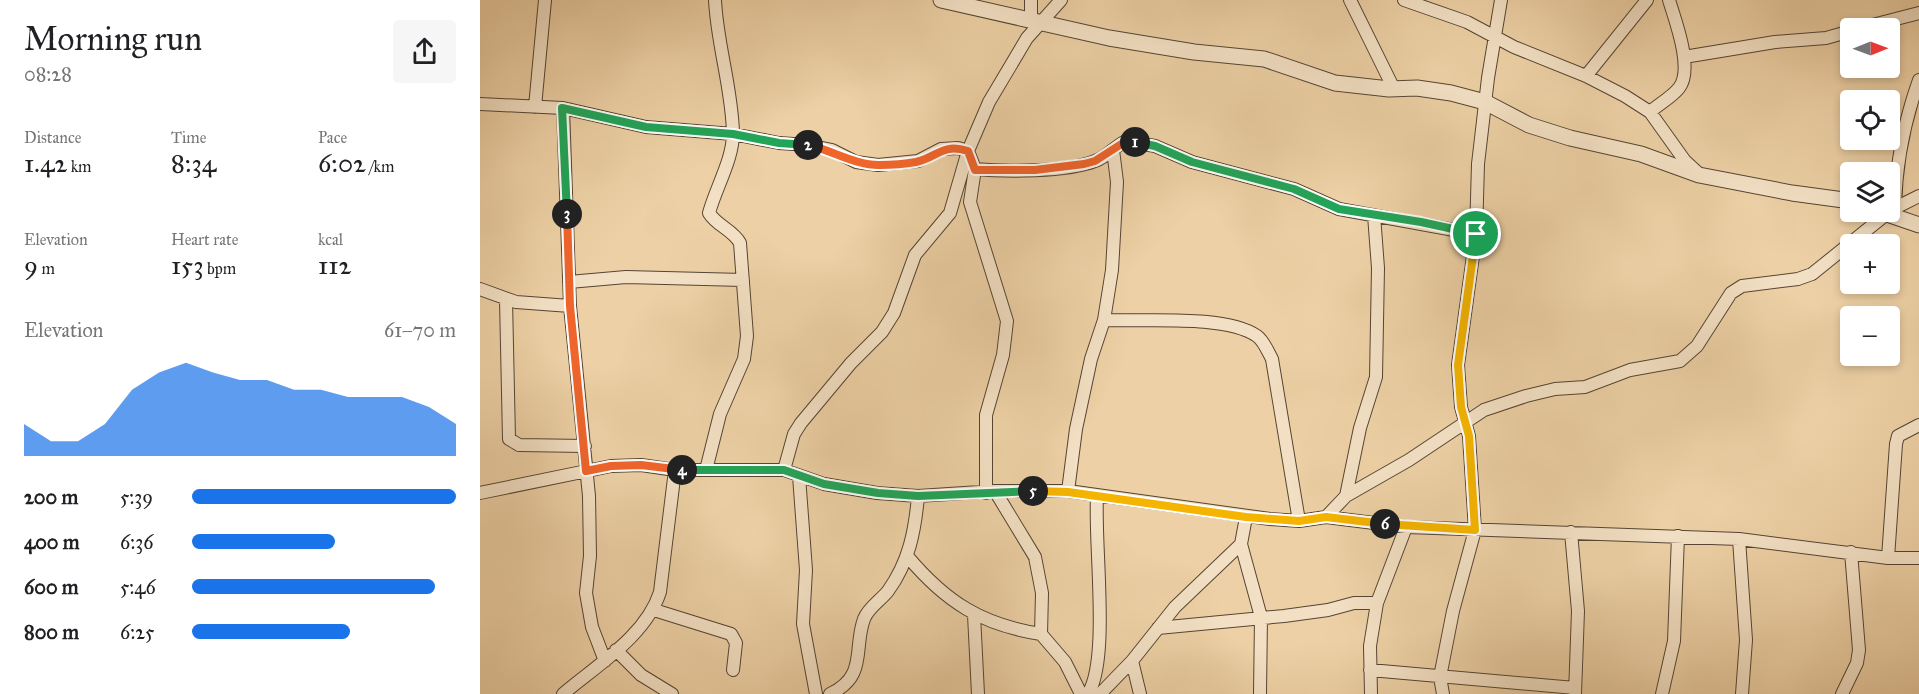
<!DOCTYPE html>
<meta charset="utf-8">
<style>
body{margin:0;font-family:"IM FELL Great Primer",serif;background:#f6f6f6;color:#202124;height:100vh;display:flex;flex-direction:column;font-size:22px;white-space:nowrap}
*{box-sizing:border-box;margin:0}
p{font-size:20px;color:#757577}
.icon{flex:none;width:33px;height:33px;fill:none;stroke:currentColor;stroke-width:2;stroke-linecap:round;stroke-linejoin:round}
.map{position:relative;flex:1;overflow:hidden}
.panel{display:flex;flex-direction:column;background:#fff;width:480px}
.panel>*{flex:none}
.needle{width:39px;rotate:89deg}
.tools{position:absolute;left:1360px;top:18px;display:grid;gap:12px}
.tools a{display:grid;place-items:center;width:60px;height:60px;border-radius:6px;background:#fff;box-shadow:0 3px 9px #0003;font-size:30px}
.pin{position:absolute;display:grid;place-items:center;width:51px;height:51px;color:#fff;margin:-26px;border:3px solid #fff;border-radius:50%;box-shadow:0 2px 6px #0007}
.km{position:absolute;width:30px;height:30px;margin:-15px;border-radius:50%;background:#222;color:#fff;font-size:16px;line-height:30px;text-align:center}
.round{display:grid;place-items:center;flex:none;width:63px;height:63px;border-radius:6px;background:#f6f6f6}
.headline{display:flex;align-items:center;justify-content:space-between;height:102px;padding:0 24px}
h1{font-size:33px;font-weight:600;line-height:45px}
.stats{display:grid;grid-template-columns:repeat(3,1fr);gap:9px;height:102px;padding:6px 24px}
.stats div{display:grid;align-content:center}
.stats b{font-size:26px;font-weight:600}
.stats small{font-size:16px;font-weight:400}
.stats p{font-size:16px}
.chart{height:168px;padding:12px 24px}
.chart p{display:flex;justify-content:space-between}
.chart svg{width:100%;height:108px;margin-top:6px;fill:#1a73e8;opacity:.7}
ul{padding:0 24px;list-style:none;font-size:20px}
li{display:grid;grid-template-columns:96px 72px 1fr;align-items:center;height:45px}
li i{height:15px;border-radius:8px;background:#1a73e8}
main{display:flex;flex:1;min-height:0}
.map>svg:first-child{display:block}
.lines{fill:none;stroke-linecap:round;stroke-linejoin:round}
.minor-casing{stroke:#544533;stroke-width:14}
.tertiary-casing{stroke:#544533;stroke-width:17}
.minor{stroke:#f3e0c4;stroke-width:12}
.tertiary{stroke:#f3e0c4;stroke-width:15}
.split-1-casing{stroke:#fff;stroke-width:12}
.split-2-casing{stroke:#fff;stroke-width:12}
.split-3-casing{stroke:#fff;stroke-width:12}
.split-4-casing{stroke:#fff;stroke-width:12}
.split-5-casing{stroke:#fff;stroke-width:12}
.split-6-casing{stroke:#fff;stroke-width:12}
.split-7-casing{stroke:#fff;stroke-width:12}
.split-1{stroke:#22a559;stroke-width:8}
.split-2{stroke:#f0652b;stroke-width:8}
.split-3{stroke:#22a559;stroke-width:8}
.split-4{stroke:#f0652b;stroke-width:8}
.split-5{stroke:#22a559;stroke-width:8}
.split-6{stroke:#f5b400;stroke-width:8}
.split-7{stroke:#f5b400;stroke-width:8}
</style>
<main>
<section class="panel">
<div class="headline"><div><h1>Morning run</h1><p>08:28</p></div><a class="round"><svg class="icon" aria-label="share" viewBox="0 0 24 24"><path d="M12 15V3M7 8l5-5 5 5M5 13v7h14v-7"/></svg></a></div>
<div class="stats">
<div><p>Distance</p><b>1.42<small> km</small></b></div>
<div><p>Time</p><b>8:34</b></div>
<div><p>Pace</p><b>6:02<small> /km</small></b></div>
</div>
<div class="stats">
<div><p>Elevation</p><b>9<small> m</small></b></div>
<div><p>Heart rate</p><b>153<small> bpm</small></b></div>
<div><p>kcal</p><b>112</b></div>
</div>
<div class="chart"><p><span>Elevation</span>61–70 m</p>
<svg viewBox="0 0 160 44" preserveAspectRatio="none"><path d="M0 44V31L10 38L20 38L30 31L40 17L50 10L60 6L70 10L80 13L90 13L100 17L110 17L120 20L130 20L140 20L150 24L160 31V44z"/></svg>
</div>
<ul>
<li><b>200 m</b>5:39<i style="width:100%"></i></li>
<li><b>400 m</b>6:36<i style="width:54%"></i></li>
<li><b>600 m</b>5:46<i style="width:92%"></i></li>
<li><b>800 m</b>6:25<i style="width:60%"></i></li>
</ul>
</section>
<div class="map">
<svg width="1439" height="694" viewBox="0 0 1439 694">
<rect width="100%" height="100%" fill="#edd0a5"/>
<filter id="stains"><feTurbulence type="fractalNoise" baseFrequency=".00333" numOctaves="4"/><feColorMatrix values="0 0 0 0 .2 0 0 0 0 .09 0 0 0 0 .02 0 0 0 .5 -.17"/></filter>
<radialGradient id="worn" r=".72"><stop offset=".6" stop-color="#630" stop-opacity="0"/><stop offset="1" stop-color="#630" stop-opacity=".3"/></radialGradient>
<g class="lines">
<g class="minor-casing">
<path id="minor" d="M870,0L914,89
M924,0L987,22L1034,47L1106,76L1145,96L1170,112L1205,161L1219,174
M551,21V0
M1381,28L1439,13
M1204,57L1295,42L1346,38L1371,31
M1106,76L1167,0
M0,104L83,108L166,127L253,134L299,143L328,145L352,150L376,162L398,165L438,161L461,149L478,148L488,151L495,169L490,202L527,321L523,355L506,415V493
M55,107L65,0
M83,108L90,306L109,496L110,556L106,593L112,627L125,661
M1170,112C1179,104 1192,97 1199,88C1214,69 1195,20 1189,0
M495,169C525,172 587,172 615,161C627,157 635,146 646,141L675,146L712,162L814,189L859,209L996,234
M1415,207C1416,162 1424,122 1439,80
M1411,210L1439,196
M89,282L146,277L263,280
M0,289L36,302L90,306
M26,300L29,439L39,445L105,446
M624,320C663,322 745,314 777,336C784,341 788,352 792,359L819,521
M226,470L240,414L264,359L267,336L260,243C253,230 237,226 229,213C236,187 253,160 253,133C252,88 237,44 235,0
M304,470L314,434L321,423L371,363L402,332L414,313L435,255L470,213L488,151L509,102L547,38L581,0
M319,476L326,570L323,624L336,694
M515,491L555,557L562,593L561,634L585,662L601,694
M588,491L596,429L611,359L624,320L632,270L637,182L633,150
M0,493L131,466L161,465L195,470H304L344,484L397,493L438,496L515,491H588L790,519L819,521L846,517L926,527L1259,539L1408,558H1439
M866,496L880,428L896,377L898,268L894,215
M766,517L761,544L781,617L780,694
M846,517L866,496L929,460L1004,410L1046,396L1075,389L1105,387L1150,370L1200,361L1217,346L1251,293L1262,286L1318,279L1332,274L1409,212
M1091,532L1098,611L1095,694
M1259,539L1266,640L1262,694
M428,557C466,602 502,625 561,634
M1408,558L1416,444L1418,436L1439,425
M174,610L251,634L256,643L253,670
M494,615L498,694
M678,628L804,616L848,610L874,603H897
M136,650L161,675L192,694
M652,661L660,694
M890,670L1095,688
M83,694C117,665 166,636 180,592L195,470
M350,694C388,676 373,648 384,619C388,608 401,600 408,591C429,562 435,531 438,496
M608,694C630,659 614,544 617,497
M620,694L652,661L695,607L761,544
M891,694L890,646L897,603L926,527
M963,694L960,677L973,611L995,530L989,436L981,407L978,365L996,234L998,164L1008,78L1021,0
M1182,694L1194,641L1198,536
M1362,694L1377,663L1379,650L1371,552"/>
</g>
<g class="tertiary-casing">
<path id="tertiary" d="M461,0L629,38L714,52L784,59L855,83L909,89L937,88L971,93L1005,102L1049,125L1090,138L1161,154L1219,175L1312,193L1371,201
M1401,212L1439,225"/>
</g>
<use href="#minor" class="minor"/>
<use href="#tertiary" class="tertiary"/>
</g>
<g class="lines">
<g class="split-1-casing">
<path id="split-1" d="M655,142L675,146L712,162L814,189L859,209L941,222L996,234"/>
</g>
<g class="split-2-casing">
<path id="split-2" d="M328,145C352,150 374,165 399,165C411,165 425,164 436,162C458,157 462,143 488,151L495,170H555L604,164L615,161L646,141L655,142"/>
</g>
<g class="split-3-casing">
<path id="split-3" d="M87,214L82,108L166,127L253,134L299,143L328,145"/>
</g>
<g class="split-4-casing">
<path id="split-4" d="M87,214L90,306L106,471L131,466L161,465L202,470"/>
</g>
<g class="split-5-casing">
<path id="split-5" d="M202,470H304L344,484L398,493L438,496L553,491"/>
</g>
<g class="split-6-casing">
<path id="split-6" d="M553,491L588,492L766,517L819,521L846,517L905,524"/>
</g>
<g class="split-7-casing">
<path id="split-7" d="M905,524L995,530L989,436L981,407L978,365L996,234"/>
</g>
<use href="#split-1" class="split-1"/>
<use href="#split-2" class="split-2"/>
<use href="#split-3" class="split-3"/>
<use href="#split-4" class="split-4"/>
<use href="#split-5" class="split-5"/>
<use href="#split-6" class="split-6"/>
<use href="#split-7" class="split-7"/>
</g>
<rect width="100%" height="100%" filter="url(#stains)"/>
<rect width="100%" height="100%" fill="url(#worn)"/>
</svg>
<div class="tools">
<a><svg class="needle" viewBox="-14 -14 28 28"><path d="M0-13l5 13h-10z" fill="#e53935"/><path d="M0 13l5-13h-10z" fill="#757577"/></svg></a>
<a><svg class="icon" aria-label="locate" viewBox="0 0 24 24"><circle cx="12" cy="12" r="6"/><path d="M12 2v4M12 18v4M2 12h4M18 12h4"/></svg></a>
<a><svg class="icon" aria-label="layers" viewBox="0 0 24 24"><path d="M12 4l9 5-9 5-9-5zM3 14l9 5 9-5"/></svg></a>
<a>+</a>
<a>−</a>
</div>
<div class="pin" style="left:996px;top:234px;background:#1e9e55"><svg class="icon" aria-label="arrive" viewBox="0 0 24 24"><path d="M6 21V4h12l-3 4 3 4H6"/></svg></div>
<b class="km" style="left:655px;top:142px">1</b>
<b class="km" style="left:328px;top:145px">2</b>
<b class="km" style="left:87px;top:214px">3</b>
<b class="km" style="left:202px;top:470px">4</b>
<b class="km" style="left:553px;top:491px">5</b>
<b class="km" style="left:905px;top:524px">6</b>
</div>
</main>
